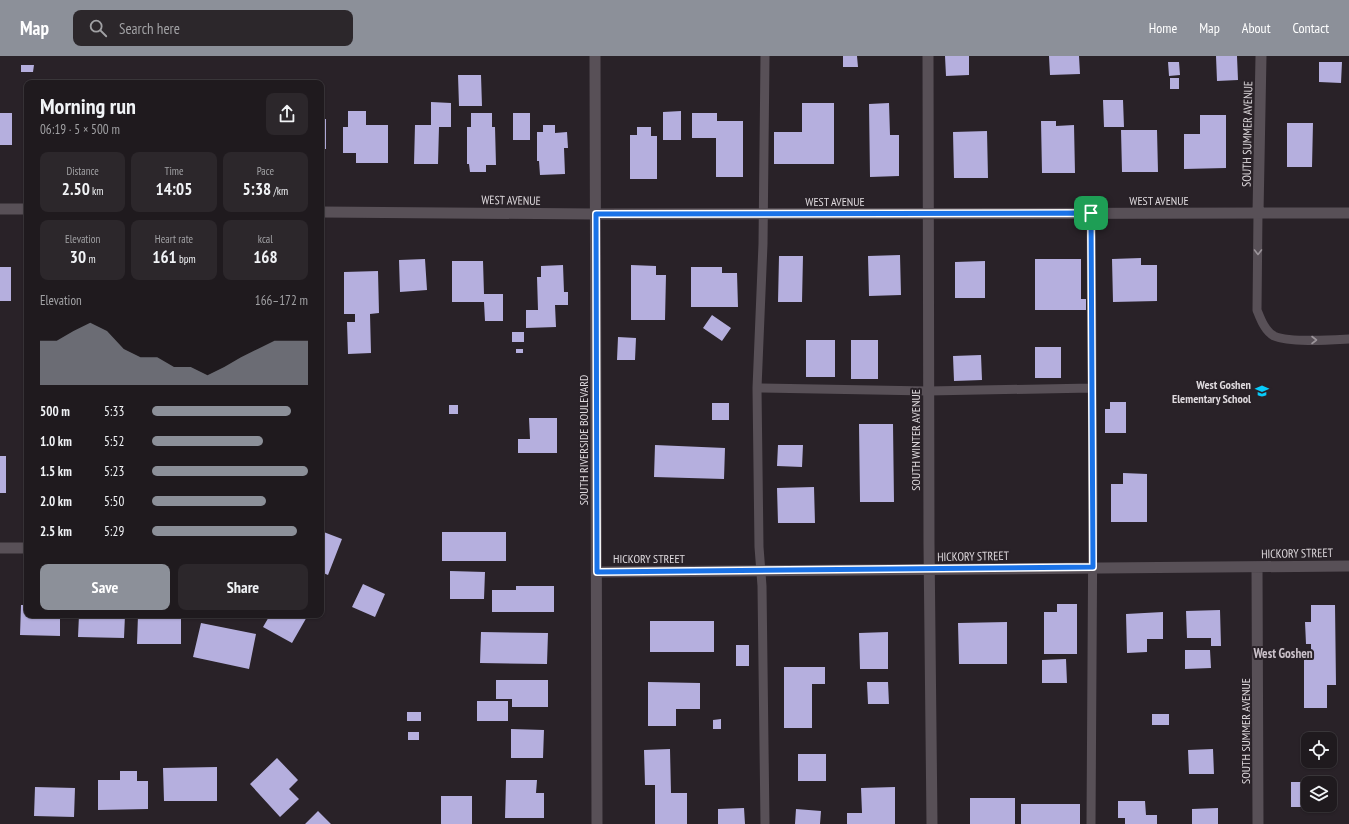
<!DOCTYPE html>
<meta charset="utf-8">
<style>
body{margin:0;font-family:"PT Sans Narrow",sans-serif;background:#2c272b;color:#f1f3f6;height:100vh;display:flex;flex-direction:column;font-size:15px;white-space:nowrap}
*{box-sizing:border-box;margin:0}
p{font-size:13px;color:#a1a1a4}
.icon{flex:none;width:22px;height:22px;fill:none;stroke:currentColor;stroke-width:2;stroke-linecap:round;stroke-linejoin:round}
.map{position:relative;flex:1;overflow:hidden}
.drawer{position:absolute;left:24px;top:24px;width:300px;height:538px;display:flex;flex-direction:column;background:#1f1a1e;border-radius:8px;box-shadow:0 1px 3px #0004,0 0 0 1px #3c383c}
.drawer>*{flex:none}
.tools{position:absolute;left:1301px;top:676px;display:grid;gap:8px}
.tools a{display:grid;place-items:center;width:36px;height:36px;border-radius:8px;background:#1f1a1e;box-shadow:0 1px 3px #0004,0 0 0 1px #3c383c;font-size:20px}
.pin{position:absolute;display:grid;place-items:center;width:34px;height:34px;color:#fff;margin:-17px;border-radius:8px;box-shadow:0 2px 6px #0006}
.round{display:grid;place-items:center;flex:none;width:42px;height:42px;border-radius:8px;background:#2c272b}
.summary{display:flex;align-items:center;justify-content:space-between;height:68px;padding:0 16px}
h1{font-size:22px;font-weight:700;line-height:30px}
.metrics{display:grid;grid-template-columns:repeat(3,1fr);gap:6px;height:68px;padding:4px 16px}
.metrics div{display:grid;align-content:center;border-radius:8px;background:#2c272b;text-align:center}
.metrics b{font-size:17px;font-weight:700}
.metrics small{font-size:11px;font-weight:400}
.metrics p{font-size:11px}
.chart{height:112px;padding:8px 16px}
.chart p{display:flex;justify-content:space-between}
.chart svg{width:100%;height:72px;margin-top:4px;fill:#8c9099;opacity:.7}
.button{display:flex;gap:8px;margin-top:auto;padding:8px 16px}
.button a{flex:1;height:46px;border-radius:8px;background:#8c9099;color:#fff;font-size:16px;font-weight:700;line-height:46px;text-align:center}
.button a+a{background:#2c272b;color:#f1f3f6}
ul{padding:0 16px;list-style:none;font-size:13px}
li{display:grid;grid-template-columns:64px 48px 1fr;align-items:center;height:30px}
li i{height:10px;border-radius:5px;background:#8c9099}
header{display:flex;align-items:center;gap:24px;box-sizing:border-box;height:56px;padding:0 20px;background:#8c9099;color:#fff}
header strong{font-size:19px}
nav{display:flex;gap:22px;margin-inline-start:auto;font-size:14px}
.search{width:280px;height:36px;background:#2c272b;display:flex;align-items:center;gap:10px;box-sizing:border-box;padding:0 14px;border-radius:8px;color:#a1a1a4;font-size:15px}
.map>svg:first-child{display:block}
.building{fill:#b5afde}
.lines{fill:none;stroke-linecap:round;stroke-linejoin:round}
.service{stroke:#585057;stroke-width:9}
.minor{stroke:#585057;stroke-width:11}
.oneway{stroke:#9b949a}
.route-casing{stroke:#fff;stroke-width:8}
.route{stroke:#1a73e8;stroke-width:5}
.labels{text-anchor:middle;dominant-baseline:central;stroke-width:4;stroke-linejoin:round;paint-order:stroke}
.street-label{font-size:12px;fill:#ded9dd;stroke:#292228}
.poi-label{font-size:12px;font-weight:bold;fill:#ded9dd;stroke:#292228;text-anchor:end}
.neighbourhood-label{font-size:13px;font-weight:bold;fill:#cac1c9;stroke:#292228}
</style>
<header>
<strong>Map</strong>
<div class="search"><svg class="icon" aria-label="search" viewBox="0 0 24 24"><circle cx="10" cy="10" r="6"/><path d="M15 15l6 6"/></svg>Search here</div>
<nav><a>Home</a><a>Map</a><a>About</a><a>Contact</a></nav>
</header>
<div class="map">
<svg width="1349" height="768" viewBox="0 0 1349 768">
<rect width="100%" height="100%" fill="#292228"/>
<path class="building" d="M843,0H857L858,11H843Z
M945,0H969V19L946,20Z
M1049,0H1079L1080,18L1050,19Z
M1216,0H1237L1238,24L1217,25Z
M1168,6H1179L1180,19L1169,20Z
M1319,6H1342L1341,27L1319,26Z
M21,9H34L33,16H21Z
M458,19H481L482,50H459Z
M1170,22H1179V33H1170Z
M1103,44H1123L1124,71H1104Z
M431,46L451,47V71H439L438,108H414L415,69H431Z
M802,47H834V108H774V76H802Z
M889,47L890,79H899V120L870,121L869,48Z
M348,55H366V69H388V107H356V97H343V71H348Z
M681,55V84H663V56Z
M0,57H12V89H0Z
M471,57H492V71H495L496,109H486V116H470L469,108H467V71H471Z
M513,57H530V84H513Z
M692,57H717V65H743V121H716V82H692Z
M1200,59H1226V112L1184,113V78H1200Z
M26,63H27V95H25Z
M321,63H326V93H321Z
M1041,65H1056V70L1074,69L1075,117H1042Z
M1287,67H1313L1312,111H1287Z
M543,69H555V77L567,76L568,92H564L565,118L540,119L539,105H537V76H543Z
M637,71H651V80H657V123H630V79H637Z
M1121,74H1157L1158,116H1122Z
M987,75L988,122H954L953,76Z
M900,199L901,239L869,240L868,200Z
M779,200H803L802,246H778Z
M1141,202V209H1157V245L1113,246L1112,203Z
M425,203L427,234L400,236L399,204Z
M1035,203H1081V243H1086V254H1035Z
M452,205H483L484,238H503V265H485L484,246H452Z
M985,205V242H955V206Z
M563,209L564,236H568V249H555L556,271L526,272V254H538L537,221H541V210Z
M631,209L656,210V219H666L665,264H631Z
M0,211H11V245H0Z
M691,211H722V217H737L738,251H691Z
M378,215L379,257L370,258L371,297L348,298L347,266H355V258H344V216Z
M712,259L731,272L722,285L703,272Z
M512,276H524V286H512Z
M618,281L636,282L635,304H617Z
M806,284H835V321H806Z
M851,284H878V323H851Z
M1035,291H1061V322H1035Z
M516,293H523V297H516Z
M981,299L982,324L954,325L953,300Z
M1110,346H1126V377H1105V353H1110Z
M712,347H729V364H712Z
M449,349H458V358H449Z
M529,362H557V397H518V383H530Z
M859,368H893L894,446H860Z
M655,389L725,392L724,423L654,421Z
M778,389H803L802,411L777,410Z
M0,400H6V437H0Z
M1123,417L1147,418V466H1111V428H1123Z
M814,431L815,467H778L777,432Z
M321,475L342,483L328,519L321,516Z
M442,476H506V505H442Z
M450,515L485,516L484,543H450Z
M363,528L385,538L375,561L352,551Z
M516,530H554V556H492V534H516Z
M1057,548H1077V598H1044V556H1057Z
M21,549H27V559H60V580L20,579Z
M1311,549H1335L1336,629H1327V652H1304V599H1311V588H1306L1305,566H1311Z
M1220,554L1221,590H1211V582H1187L1186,555Z
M1163,556V583H1147V596L1127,597L1126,558Z
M79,559H125L124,582L78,581Z
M138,559H181V588H137Z
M270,559H308L292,587L263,571Z
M650,565H714V596H650Z
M1007,566V608H959L958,567Z
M201,567L256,578L249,613L193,601Z
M481,576L548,577L547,608L480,607Z
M888,576V613H860L859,577Z
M736,589H749V610H736Z
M1185,594H1210L1211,612L1185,613Z
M1066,603L1067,627H1042V604Z
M784,611H825V628H812V672H784Z
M496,624H548V651H512V643H496Z
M648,626L700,627V653H676V670H648Z
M867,626H888L889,648H868Z
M477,645H508V665H477Z
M407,656H421V665H407Z
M1152,658H1169V669H1152Z
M721,663V673H713V664Z
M511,673L544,674L543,702H511Z
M408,676H419V684H408Z
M670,693L671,737H687V768H655V729H645L644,694Z
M1213,693L1214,718H1189L1188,694Z
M798,698H826V725H798Z
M277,702L298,724L289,733L299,743L280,761L250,728Z
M217,711V745H164L163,712Z
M120,715H137V725H148V753L98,754V724H120Z
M506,724H537L536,737H544V762H505Z
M1291,726H1308V749H1315V751H1291Z
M35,731L75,732L74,761L34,760Z
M895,731V768H847V757H862L861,732Z
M441,740H472V768H441Z
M970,742H1015V768H970Z
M1118,745H1145L1146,759H1157V768H1125V762H1118Z
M1021,748H1080V768H1021Z
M744,752L745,768H718V753Z
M1218,752V768H1192V753Z
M796,753L821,755L820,768H795Z
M318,755L331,768H305Z"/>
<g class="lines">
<path class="service" d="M765,0L763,188L757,332L759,491L762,530L765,768
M1091,157L1093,446L1091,768
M1258,157L1257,254C1261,264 1265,275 1274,280C1290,287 1331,284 1349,283
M757,332L928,335L1092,332"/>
<path class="minor" d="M595,0L597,768
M928,0L929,488L932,768
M0,153H27
M321,156L595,158L1349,157
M1258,157L1261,0
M0,492H27
M1257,511L1258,768
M597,516L1349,510"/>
</g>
<defs><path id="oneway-chevron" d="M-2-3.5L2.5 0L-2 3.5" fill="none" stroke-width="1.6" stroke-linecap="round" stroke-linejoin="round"/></defs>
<g class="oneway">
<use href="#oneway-chevron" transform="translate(1258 196) rotate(90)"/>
<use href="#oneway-chevron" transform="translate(1314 284)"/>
</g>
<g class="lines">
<g class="route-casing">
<path id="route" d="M1091,157L1093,511L597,516L596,158Z"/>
</g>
<use href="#route" class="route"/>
</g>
<defs>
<g id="school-bare" transform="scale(1.08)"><path d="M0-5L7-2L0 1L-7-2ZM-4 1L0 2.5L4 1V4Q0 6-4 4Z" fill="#08cbfa" stroke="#292228" stroke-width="2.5" paint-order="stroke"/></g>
</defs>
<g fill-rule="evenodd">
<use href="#school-bare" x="1262" y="335"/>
</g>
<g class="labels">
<g class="street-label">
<text transform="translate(1247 78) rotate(-89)">SOUTH SUMMER AVENUE</text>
<text transform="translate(511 144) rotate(1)">WEST AVENUE</text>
<text x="1159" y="144">WEST AVENUE</text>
<text x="835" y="145">WEST AVENUE</text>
<text transform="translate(583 384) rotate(-90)">SOUTH RIVERSIDE BOULEVARD</text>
<text transform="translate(915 384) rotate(-90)">SOUTH WINTER AVENUE</text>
<text transform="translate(1297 497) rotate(-1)">HICKORY STREET</text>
<text transform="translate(973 500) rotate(-1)">HICKORY STREET</text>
<text x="649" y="502">HICKORY STREET</text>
<text transform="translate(1245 675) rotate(-90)">SOUTH SUMMER AVENUE</text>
</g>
<g class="poi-label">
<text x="1251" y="328">West Goshen<tspan x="1251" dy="14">Elementary School</tspan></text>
</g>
<g class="neighbourhood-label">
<text x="1283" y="597">West Goshen</text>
</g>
</g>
</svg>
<div class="tools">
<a><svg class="icon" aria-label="locate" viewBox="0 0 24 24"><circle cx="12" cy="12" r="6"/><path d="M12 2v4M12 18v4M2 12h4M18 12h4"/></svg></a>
<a><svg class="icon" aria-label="layers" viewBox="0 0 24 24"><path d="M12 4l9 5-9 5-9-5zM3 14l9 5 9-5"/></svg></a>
</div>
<div class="pin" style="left:1091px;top:157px;background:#1e9e55"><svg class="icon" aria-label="arrive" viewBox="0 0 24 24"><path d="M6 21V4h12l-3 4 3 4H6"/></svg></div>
<section class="drawer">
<div class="summary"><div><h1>Morning run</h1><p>06:19 · 5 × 500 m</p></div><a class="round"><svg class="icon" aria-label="share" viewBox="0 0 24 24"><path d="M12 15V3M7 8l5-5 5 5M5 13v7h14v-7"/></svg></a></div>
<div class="metrics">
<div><p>Distance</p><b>2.50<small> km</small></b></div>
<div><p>Time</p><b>14:05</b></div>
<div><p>Pace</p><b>5:38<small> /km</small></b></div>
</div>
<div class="metrics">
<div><p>Elevation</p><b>30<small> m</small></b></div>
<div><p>Heart rate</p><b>161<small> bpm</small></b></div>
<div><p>kcal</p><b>168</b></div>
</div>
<div class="chart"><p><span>Elevation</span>166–172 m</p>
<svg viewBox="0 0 160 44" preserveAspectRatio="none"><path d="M0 44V17L10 17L20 11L30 6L40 11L50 22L60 27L70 27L80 33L90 33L100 38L110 33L120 27L130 22L140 17L150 17L160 17V44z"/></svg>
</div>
<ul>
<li><b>500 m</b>5:33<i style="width:89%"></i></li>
<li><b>1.0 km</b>5:52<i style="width:71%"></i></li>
<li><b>1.5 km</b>5:23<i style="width:100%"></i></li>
<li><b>2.0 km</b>5:50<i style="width:73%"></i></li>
<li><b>2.5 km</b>5:29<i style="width:93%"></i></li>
</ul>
<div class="button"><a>Save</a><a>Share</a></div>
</section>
</div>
